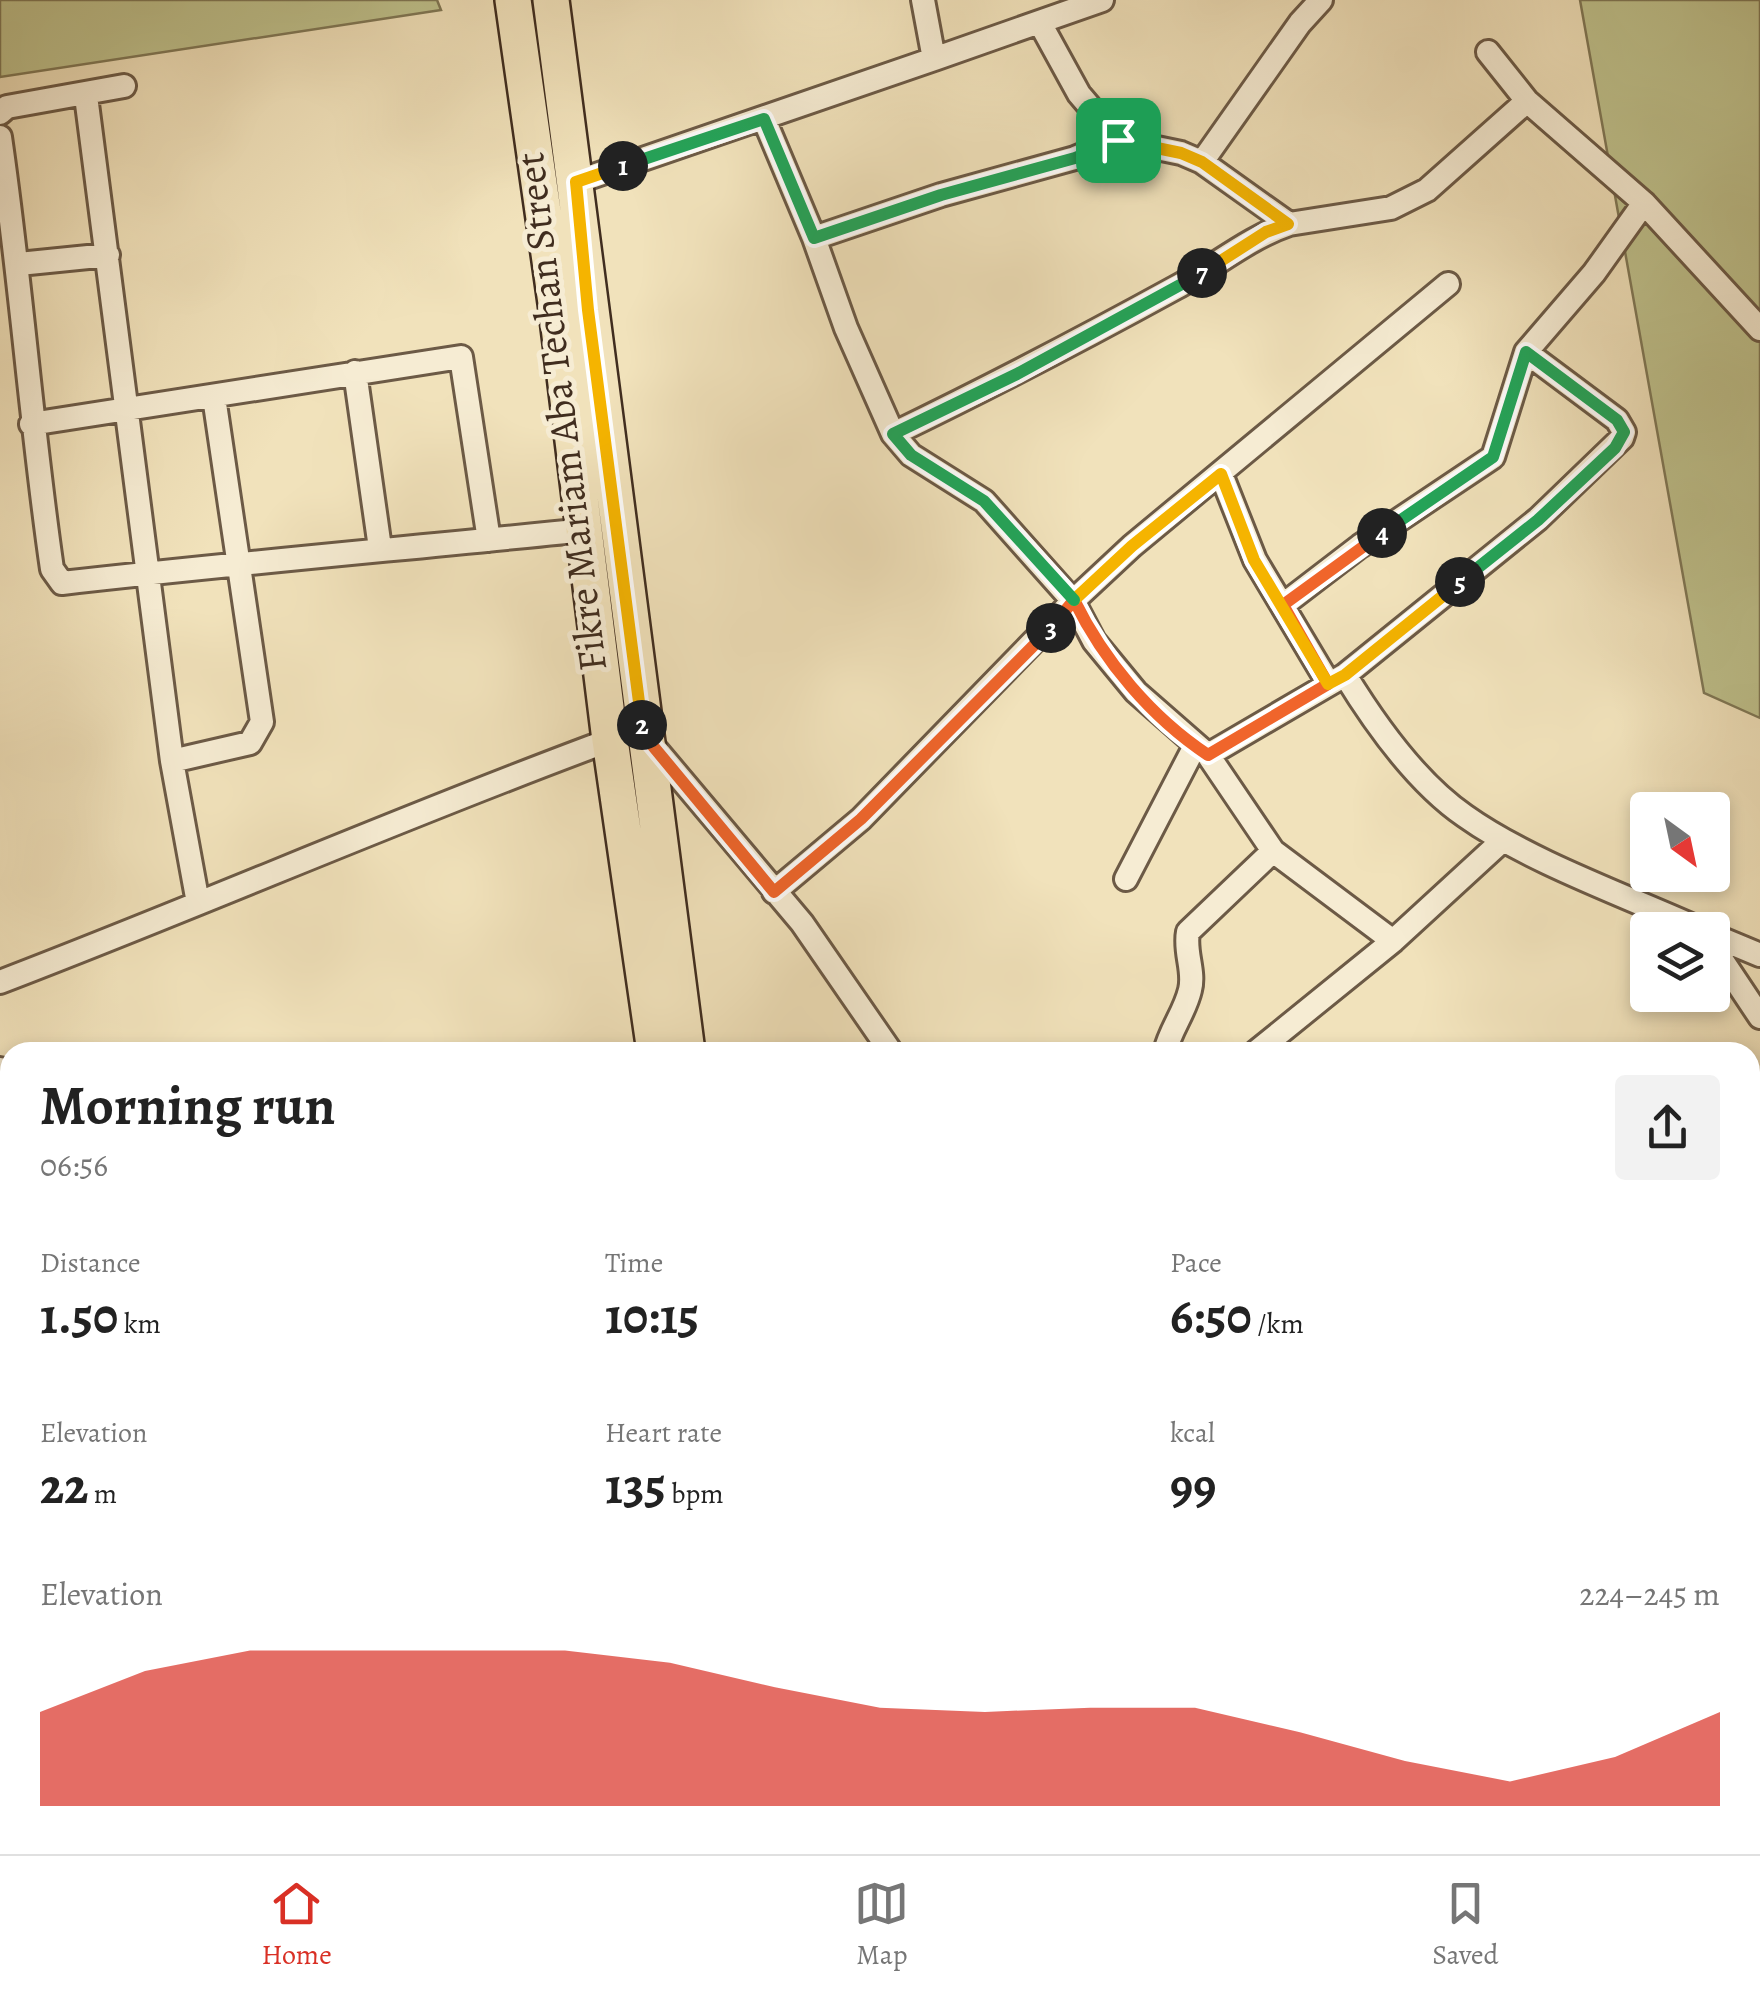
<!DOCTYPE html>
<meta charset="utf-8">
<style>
body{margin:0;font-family:Alegreya,serif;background:#f2f2f2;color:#222;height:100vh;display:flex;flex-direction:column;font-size:38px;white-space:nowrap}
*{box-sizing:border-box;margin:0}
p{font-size:32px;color:#767676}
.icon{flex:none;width:55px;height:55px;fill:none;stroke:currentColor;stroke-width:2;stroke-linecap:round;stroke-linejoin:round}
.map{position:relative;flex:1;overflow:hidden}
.drawer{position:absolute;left:0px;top:1042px;width:1760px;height:812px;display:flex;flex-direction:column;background:#fff;border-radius:30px 30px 0 0;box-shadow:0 5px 15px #0003}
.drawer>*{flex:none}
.needle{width:65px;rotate:147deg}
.tools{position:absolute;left:1630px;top:792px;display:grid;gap:20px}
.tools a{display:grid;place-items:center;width:100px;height:100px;border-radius:10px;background:#fff;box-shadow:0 5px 15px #0003;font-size:50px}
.pin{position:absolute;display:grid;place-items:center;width:85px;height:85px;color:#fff;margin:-42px;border-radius:20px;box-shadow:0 5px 15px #0006}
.km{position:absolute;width:50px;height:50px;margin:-25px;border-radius:50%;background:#222;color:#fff;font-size:28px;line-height:50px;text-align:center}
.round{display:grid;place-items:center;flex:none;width:105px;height:105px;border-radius:10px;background:#f2f2f2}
.summary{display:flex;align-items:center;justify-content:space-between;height:170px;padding:0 40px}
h1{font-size:55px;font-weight:700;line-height:75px}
.figures{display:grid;grid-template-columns:repeat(3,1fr);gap:15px;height:170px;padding:10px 40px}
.figures div{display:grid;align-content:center}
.figures b{font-size:50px;font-weight:700}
.figures small{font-size:28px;font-weight:400}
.figures p{font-size:28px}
.chart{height:280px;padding:20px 40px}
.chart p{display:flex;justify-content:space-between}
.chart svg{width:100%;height:180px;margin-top:10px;fill:#d93025;opacity:.7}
.menu{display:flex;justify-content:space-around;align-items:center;height:140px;border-top:2px solid #e0e0e0;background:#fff;font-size:28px;color:#767676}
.menu a{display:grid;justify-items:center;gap:5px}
.menu .active{color:#d93025}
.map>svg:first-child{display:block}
.green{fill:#bfc28d;stroke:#807856;stroke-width:2.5}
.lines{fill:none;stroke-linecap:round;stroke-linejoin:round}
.minor-casing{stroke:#6c5a46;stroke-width:28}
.primary-casing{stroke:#402d1f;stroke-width:40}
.minor{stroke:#f6ecd3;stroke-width:22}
.primary{stroke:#f1e2bb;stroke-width:35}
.split-1-casing{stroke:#fff;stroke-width:20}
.split-2-casing{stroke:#fff;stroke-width:20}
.split-3-casing{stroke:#fff;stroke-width:20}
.split-4-casing{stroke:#fff;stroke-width:20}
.split-5-casing{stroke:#fff;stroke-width:20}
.split-6-casing{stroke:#fff;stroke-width:20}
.split-7-casing{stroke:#fff;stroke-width:20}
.split-8-casing{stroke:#fff;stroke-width:20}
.split-1{stroke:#22a559;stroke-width:12}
.split-2{stroke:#f5b400;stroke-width:12}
.split-3{stroke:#f0652b;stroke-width:12}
.split-4{stroke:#f0652b;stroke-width:12}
.split-5{stroke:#22a559;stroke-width:12}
.split-6{stroke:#f5b400;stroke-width:12}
.split-7{stroke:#22a559;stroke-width:12}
.split-8{stroke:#f5b400;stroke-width:12}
.labels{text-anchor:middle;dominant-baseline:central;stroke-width:10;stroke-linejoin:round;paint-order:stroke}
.street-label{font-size:40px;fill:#402d1f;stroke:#f6ecd3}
</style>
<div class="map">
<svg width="1760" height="1854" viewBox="0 0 1760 1854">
<rect width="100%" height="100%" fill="#f1e2bb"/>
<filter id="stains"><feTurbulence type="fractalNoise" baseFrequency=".002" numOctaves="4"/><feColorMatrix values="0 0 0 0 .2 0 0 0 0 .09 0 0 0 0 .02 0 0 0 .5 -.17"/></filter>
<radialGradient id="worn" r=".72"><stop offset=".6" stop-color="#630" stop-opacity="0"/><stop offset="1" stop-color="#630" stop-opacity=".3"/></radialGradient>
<path class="green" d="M0,0H437L441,10L0,77Z
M1580,0H1760V718L1704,693Z"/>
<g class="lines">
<g class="minor-casing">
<path id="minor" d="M1040,23L1079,94L1118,140L1181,153L1202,162L1289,224L1391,208L1427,190L1527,101
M1488,52L1527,101L1644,203L1760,329
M934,59L1102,0
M86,96L172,761L198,903
M0,113L7,107L124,86
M764,119L814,238L846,328L893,434L911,455L984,501L1073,601L1094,641L1136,692L1208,755L1345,675C1375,724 1417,783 1465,816C1528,861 1629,897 1702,930
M0,137C21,281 31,425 52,569L62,583C237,563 411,548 585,530
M1202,162L1300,23L1321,0
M576,182L934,59L923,0
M814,238L941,195L1075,158L1118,140
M19,264L108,255
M355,372L380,548
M31,424L461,357L489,540
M893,434C988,388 1082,339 1175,288C1213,268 1248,238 1289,224
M1221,474L1255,560L1329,684
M1283,605L1360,546L1493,457L1526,352L1594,273L1644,203
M1345,675L1538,519L1622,438L1624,432L1617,420L1526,352
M648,740L802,923L891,1052
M1208,755L1273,851L1393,941
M172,761L250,743L262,722L214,397
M1126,879L1195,746
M774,892L861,819L1073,601L1132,546L1448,284
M1712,935L1760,955
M1712,945L1760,1017
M0,982C204,904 404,816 610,740
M1165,1052C1170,1030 1185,1012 1190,990C1195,971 1184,952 1188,932L1273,851
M1256,1052L1393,941L1503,840
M0,1069L10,1141
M1750,1180L1760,1182
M0,1442L10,1434
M1750,1544L1760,1538
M1750,1562L1760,1570
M874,1845L880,1854
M1166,1845L1168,1854
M584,1854L604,1845"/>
</g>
<g class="primary-casing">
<path id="primary" d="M513,0L556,303L610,740L655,1052
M551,0L687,1052
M758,1845L759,1854
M794,1845L795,1854"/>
</g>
<use href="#minor" class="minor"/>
<use href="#primary" class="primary"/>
</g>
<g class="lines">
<g class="split-1-casing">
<path id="split-1" d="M623,166L764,119L814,238L941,195L1075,158L1118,140"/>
</g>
<g class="split-2-casing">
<path id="split-2" d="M623,166L576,182L588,310L642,725"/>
</g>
<g class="split-3-casing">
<path id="split-3" d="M642,725L643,734L774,892L861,819L1051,628"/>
</g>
<g class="split-4-casing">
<path id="split-4" d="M1051,628L1074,600C1104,661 1151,717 1208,755L1328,684L1283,605L1382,533"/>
</g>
<g class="split-5-casing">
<path id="split-5" d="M1382,533L1493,457L1526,352L1617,420L1624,432L1615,448L1538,520L1460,582"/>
</g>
<g class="split-6-casing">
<path id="split-6" d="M1074,600L1132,546L1221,474L1254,560L1328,684L1345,675L1460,582"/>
</g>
<g class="split-7-casing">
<path id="split-7" d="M1074,600L984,501L911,455L893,434L1017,374L1202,273"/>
</g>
<g class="split-8-casing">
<path id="split-8" d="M1118,140L1181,153L1202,162L1288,224L1266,232L1202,273"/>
</g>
<use href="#split-1" class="split-1"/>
<use href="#split-2" class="split-2"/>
<use href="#split-3" class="split-3"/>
<use href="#split-4" class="split-4"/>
<use href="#split-5" class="split-5"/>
<use href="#split-6" class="split-6"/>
<use href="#split-7" class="split-7"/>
<use href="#split-8" class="split-8"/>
</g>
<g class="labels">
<g class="street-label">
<text transform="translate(561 412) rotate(-97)">Fikre Mariam Aba Techan Street</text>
</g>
</g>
<rect width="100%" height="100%" filter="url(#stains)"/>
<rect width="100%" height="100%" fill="url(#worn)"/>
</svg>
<div class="tools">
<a><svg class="needle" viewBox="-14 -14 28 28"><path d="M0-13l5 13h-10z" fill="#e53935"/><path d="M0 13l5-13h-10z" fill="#767676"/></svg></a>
<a><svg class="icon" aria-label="layers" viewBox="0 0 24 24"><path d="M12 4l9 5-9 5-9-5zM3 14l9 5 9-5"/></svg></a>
</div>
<div class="pin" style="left:1118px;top:140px;background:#1e9e55"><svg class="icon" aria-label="arrive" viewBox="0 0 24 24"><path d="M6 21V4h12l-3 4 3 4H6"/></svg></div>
<b class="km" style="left:623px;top:166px">1</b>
<b class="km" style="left:642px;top:725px">2</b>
<b class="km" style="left:1051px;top:628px">3</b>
<b class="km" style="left:1382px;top:533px">4</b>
<b class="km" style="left:1460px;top:582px">5</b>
<b class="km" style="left:1202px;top:273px">7</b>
<section class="drawer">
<div class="summary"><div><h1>Morning run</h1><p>06:56</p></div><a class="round"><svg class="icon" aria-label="share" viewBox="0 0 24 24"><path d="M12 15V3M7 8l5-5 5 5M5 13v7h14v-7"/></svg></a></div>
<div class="figures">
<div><p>Distance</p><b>1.50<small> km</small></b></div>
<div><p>Time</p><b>10:15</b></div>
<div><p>Pace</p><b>6:50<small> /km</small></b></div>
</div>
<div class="figures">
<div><p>Elevation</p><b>22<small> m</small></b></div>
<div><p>Heart rate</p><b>135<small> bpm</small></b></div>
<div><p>kcal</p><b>99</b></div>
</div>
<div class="chart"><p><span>Elevation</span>224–245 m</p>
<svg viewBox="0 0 160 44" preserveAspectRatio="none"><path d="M0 44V21L10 11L20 6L30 6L40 6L50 6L60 9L70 15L80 20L90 21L100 20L110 20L120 26L130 33L140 38L150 32L160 21V44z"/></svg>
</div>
</section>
</div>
<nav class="menu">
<a class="active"><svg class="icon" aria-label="home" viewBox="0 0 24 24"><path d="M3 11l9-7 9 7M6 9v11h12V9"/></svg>Home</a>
<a><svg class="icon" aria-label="map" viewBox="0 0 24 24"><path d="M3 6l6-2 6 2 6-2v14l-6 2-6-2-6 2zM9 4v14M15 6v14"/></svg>Map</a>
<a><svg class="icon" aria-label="saved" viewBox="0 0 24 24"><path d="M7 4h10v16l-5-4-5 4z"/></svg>Saved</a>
</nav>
